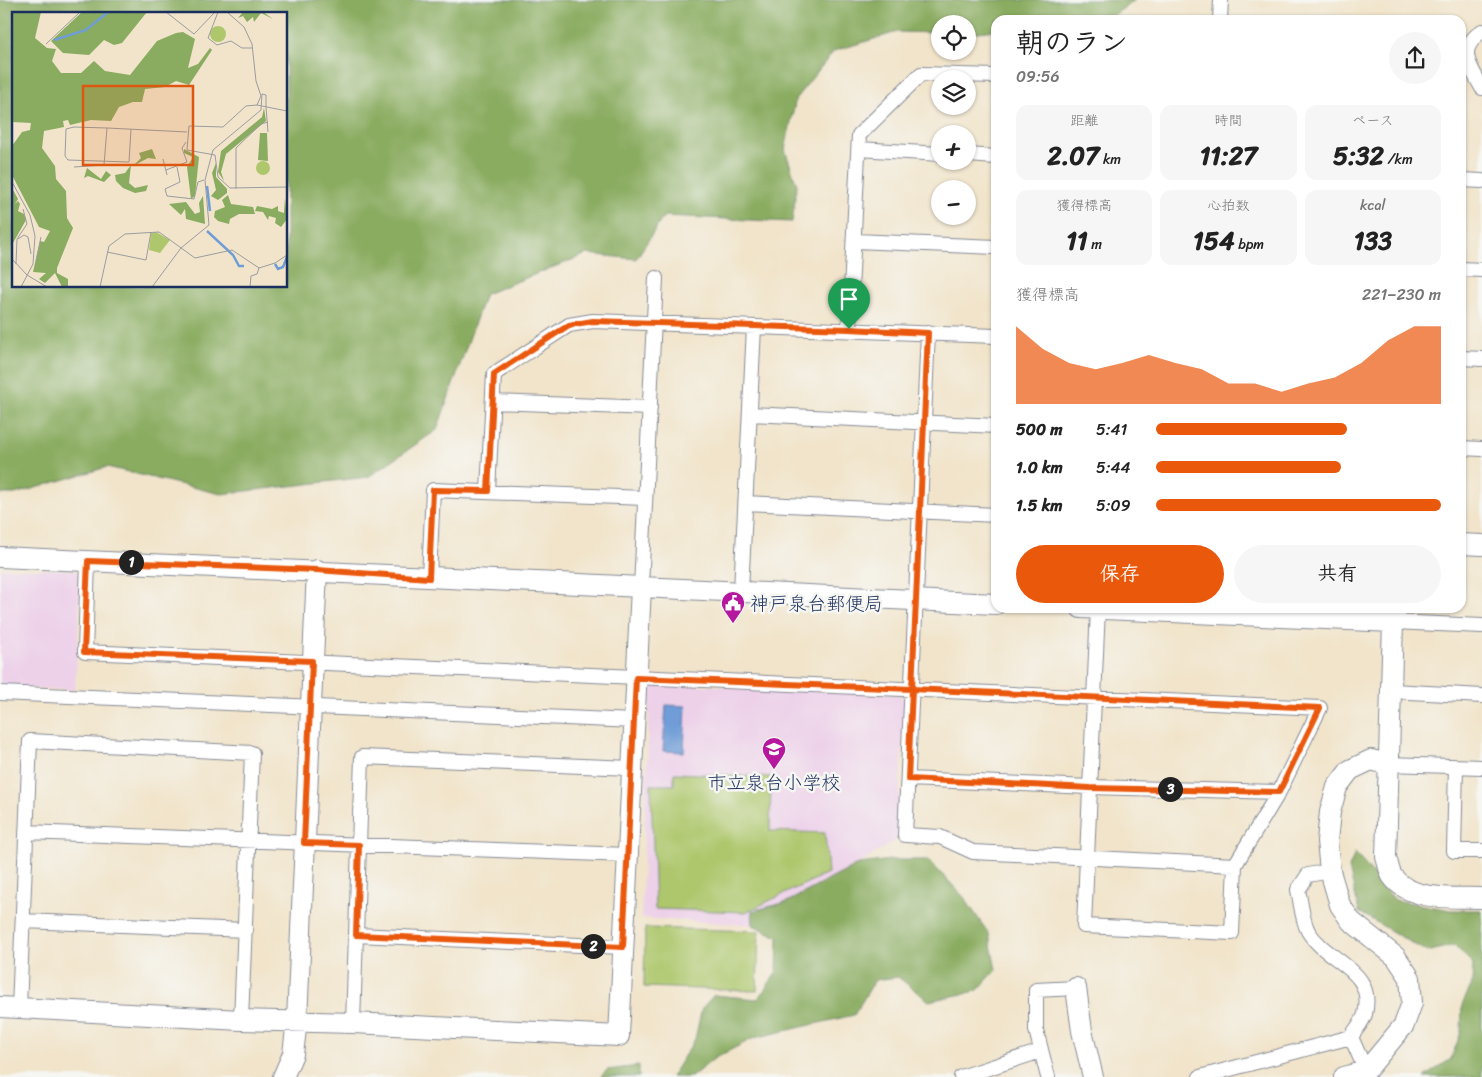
<!DOCTYPE html>
<html lang="ja">
<meta charset="utf-8">
<style>
body{margin:0;font-family:Sriracha,"Klee One",sans-serif;background:#f6f6f6;color:#222;height:100vh;display:flex;flex-direction:column;font-size:19px;white-space:nowrap}
*{box-sizing:border-box;margin:0}
p{font-size:16px;color:#767676}
.icon{flex:none;width:28px;height:28px;fill:none;stroke:currentColor;stroke-width:2;stroke-linecap:round;stroke-linejoin:round}
.map{position:relative;flex:1;overflow:hidden}
.details{position:absolute;left:991px;top:15px;width:475px;height:598px;display:flex;flex-direction:column;background:#fff;border-radius:15px;box-shadow:0 1px 4px #0004}
.details>*{flex:none}
.fabs{position:absolute;left:931px;top:15px;display:grid;gap:10px}
.fabs a{display:grid;place-items:center;width:45px;height:45px;border-radius:50%;background:#fff;box-shadow:0 1px 4px #0004;font-size:25px}
.pin{position:absolute;display:grid;place-items:center;width:42px;height:42px;color:#fff;margin:-51px -21px;border-radius:50% 50% 50% 0;rotate:-45deg;box-shadow:0 0 5px #0007}
.pin .icon{rotate:45deg}
.km{position:absolute;width:25px;height:25px;margin:-12px;border-radius:50%;background:#222;color:#fff;font-size:14px;line-height:25px;text-align:center}
.round{display:grid;place-items:center;flex:none;width:52px;height:52px;border-radius:26px;background:#f6f6f6}
.head{display:flex;align-items:center;justify-content:space-between;height:85px;padding:0 25px}
h1{font-size:28px;font-weight:700;line-height:38px}
.stats{display:grid;grid-template-columns:repeat(3,1fr);gap:8px;height:85px;padding:5px 25px}
.stats div{display:grid;align-content:center;border-radius:12px;background:#f6f6f6;text-align:center}
.stats b{font-size:25px;font-weight:700}
.stats small{font-size:14px;font-weight:400}
.stats p{font-size:14px}
.chart{height:140px;padding:10px 25px}
.chart p{display:flex;justify-content:space-between}
.chart svg{width:100%;height:90px;margin-top:5px;fill:#ea580c;opacity:.7}
.primary-button{display:flex;gap:10px;margin-top:auto;padding:10px 25px}
.primary-button a{flex:1;height:58px;border-radius:30px;background:#ea580c;color:#fff;font-size:20px;font-weight:700;line-height:58px;text-align:center}
.primary-button a+a{background:#f6f6f6;color:#222}
ul{padding:0 25px;list-style:none;font-size:16px}
li{display:grid;grid-template-columns:80px 60px 1fr;align-items:center;height:38px}
li i{height:12px;border-radius:6px;background:#ea580c}
.map>svg:first-child{display:block}
.built{fill:#edd1e9}
.green{fill:#aec76d;stroke:#647b66}
.forest{fill:#8aac60;stroke:#526e5f;fill-rule:evenodd}
.water{fill:#6f9dd7;stroke:#45669a}
.lines{fill:none;stroke-linecap:round;stroke-linejoin:round}
.street-casing{stroke:#868a94;stroke-width:16}
.secondary-casing{stroke:#868a94;stroke-width:22}
.street{stroke:#fff;stroke-width:14}
.secondary{stroke:#fff;stroke-width:20}
.route-casing{stroke:#fff;stroke-width:10}
.route{stroke:#ea580c;stroke-width:6}
.labels{text-anchor:middle;dominant-baseline:central;stroke-width:5;stroke-linejoin:round;paint-order:stroke}
.poi-label{font-size:19px;fill:#1b2f5e;stroke:#f6f6f2;text-anchor:start}
.inset-river{fill:none;stroke:#6f9dd7;stroke-width:2.5}
.inset-road{fill:none;stroke:#9b9c9f;stroke-width:1}
.view{fill:#de5710;fill-opacity:0.15;stroke:#de5710;stroke-width:2.5}
.inset-edge{fill:none;stroke:#1b2f5e;stroke-width:2.5}
</style>
<div class="map">
<svg width="1482" height="1077" viewBox="0 0 1482 1077">
<rect width="100%" height="100%" fill="#f6f6f2"/>
<filter id="ink" filterUnits="userSpaceOnUse"><feTurbulence type="fractalNoise" baseFrequency=".02" numOctaves="2"/><feDisplacementMap in="SourceGraphic" scale="10" xChannelSelector="R" yChannelSelector="G"/><feConvolveMatrix kernelMatrix="1 2 1 2 8 2 1 2 1" color-interpolation-filters="sRGB"/></filter>
<filter id="wash" filterUnits="userSpaceOnUse"><feTurbulence type="fractalNoise" baseFrequency=".0096" numOctaves="4" result="noise"/><feDisplacementMap in="SourceGraphic" scale="20" xChannelSelector="R" yChannelSelector="G"/><feGaussianBlur stdDeviation="1.12" result="paint"/><feColorMatrix in="noise" values="0 0 0 0 0 0 0 0 0 0 0 0 0 0 0 0 0 1.4 0 .05"/><feComposite in="paint" operator="in"/></filter>
<g filter="url(#wash)">
<rect width="100%" height="100%" fill="#f1e4ca"/>
<path class="built" d="M0,568L74,570L81,576L75,690L0,687Z
M650,683L899,694L905,700L897,839L859,864L787,902L752,911L753,925L641,918Z"/>
<path class="green" d="M674,773L771,777L770,831L825,833L828,873L746,912L655,909L651,785H674Z
M645,928L759,931L757,991L644,987Z"/>
<path class="forest" d="M0,0H1135L1107,20H996V30L968,33V24H940V33L897,32L834,51L796,98L785,150L797,185L792,222L664,216L636,259L587,254L485,294L437,430L368,477L221,494L107,467L15,494H0ZM14,14H286V286H14Z
M1355,853L1395,900L1451,910H1482V1077H1424L1451,1059L1461,1032L1462,1005L1472,984L1473,964L1454,945L1427,952L1359,912L1349,868Z
M891,860H928L963,896L989,934L996,970L977,991L929,1001L898,977L875,980L854,1015L754,1038L715,1058L691,1077H671L695,1039L702,1008L714,995L758,999L777,972L778,937L753,925L752,911L787,902L859,864Z
M639,1066V1077H600L607,1070Z"/>
<path class="water" d="M666,705L686,706L684,752L663,751Z"/>
</g>
<g filter="url(#ink)">
<g class="lines">
<g class="street-casing">
<path id="street" d="M1220,20L1221,0
M1482,31C1456,50 1469,64 1482,88
M859,149L940,154
M968,155L996,157
M1461,180L1482,181
M855,241L996,247
M1461,269L1482,270
M849,329L859,135L921,74L996,76
M928,333L905,835L940,837L973,852L1235,865
M1461,358L1482,359
M493,402L650,408
M751,414L996,426
M1461,448L1482,449
M488,491L494,374L569,325L593,321L996,336
M746,503L996,515
M88,561L85,652L1320,708L1279,792L1235,865L1232,933L1084,926L1098,608
M429,578L433,490L645,498
M641,587L656,278
M741,591L754,327
M1393,622L1482,626
M1392,691L1482,696
M0,693L634,721
M1387,764L1482,767
M1456,766L1454,851H1482
M908,779L1090,787L1279,792
M26,832L627,855
M23,921L246,930
M357,935L623,947
M19,1008L30,741L252,753L241,1020
M353,1023L362,757L632,768
M1351,1037L1366,1071V1077
M961,1077L1041,1051
M1048,1077L1036,1030V990L1076,988
M1200,1077L1351,1037C1355,1030 1363,1022 1365,1014C1376,968 1327,963 1308,931C1302,920 1301,902 1298,890L1308,875L1330,871"/>
</g>
<g class="secondary-casing">
<path id="secondary" d="M1461,544L1482,545
M0,557C332,571 664,589 996,604
M1081,608L1393,622
M1397,608L1393,622L1386,857C1388,863 1389,871 1392,876C1410,902 1454,897 1482,898
M1076,988L1082,1031L1093,1077
M0,1007L241,1020L353,1023L619,1036L641,587
M283,1077L293,1054L297,1021L317,570
M1344,1077L1366,1071L1404,1025L1412,1003L1410,978L1396,957L1351,921L1340,905L1330,871L1327,841L1330,812L1337,787L1350,770L1371,760L1387,764"/>
</g>
<use href="#street" class="street"/>
<use href="#secondary" class="secondary"/>
</g>
</g>
<g class="lines" filter="url(#ink)">
<g class="route-casing">
<path id="route" d="M849,329L593,321L569,325L494,374L488,491L433,490L429,578L317,570L88,561L84,652L312,661L304,843L359,845L356,935L623,947L636,678L912,689L908,779L1090,788L1279,792L1320,708L912,689L928,333L849,329"/>
</g>
<use href="#route" class="route"/>
</g>
<defs>
<g id="civic-pin" transform="scale(1.25)"><path d="M0 17L-7.5 6A9.5 9.5 0 1 1 7.5 6Z" fill="#b5179e" stroke="#f6f6f2"/><path d="M-.6-6.5H3V-4.5H.6V-3L4-1V1h2V6H-6V1h2V-1L-.6-3ZM-1.2 2.5V6h2.4V2.5Z" fill="#fff"/></g>
<g id="school-pin" transform="scale(1.25)"><path d="M0 17L-7.5 6A9.5 9.5 0 1 1 7.5 6Z" fill="#b5179e" stroke="#f6f6f2"/><path d="M0-5L7-2L0 1L-7-2ZM-4 1L0 2.5L4 1V4Q0 6-4 4Z" fill="#fff"/></g>
</defs>
<g fill-rule="evenodd">
<use href="#civic-pin" x="733" y="603"/>
<use href="#school-pin" x="774" y="749"/>
</g>
<g class="labels">
<g class="poi-label">
<text x="750" y="603">神戸泉台郵便局</text>
<text x="774" y="782" text-anchor="middle">市立泉台小学校</text>
</g>
</g>
<g transform="translate(12 12)">
<rect width="275" height="275" fill="#f1e4ca"/>
<path d="M198 22a8 8 0 1 1 16 0a8 8 0 1 1-16 0ZM244 156a7 7 0 1 1 14 0a7 7 0 1 1-14 0ZM144,220L158,228L148,241L137,238L139,221Z" fill="#aec76d"/>
<path d="M0,0H29L23,26L35,36L44,37L40,49L49,61H69L82,49L93,59L118,63L145,29L164,21L171,20L183,27L176,56L186,52L198,36L200,38L177,73L164,69L153,75L133,77L130,90H121L107,95L99,109L79,108L58,113L56,108L51,109L52,115L32,119L30,136L43,154L44,167L54,179L55,206L61,216L45,256V261L56,267V275H50L43,261L33,271L27,267L34,261L21,260L28,229L32,230L38,219L27,215L0,163V134L10,120L18,118L19,111L0,110ZM70,0H135L110,31L102,33L92,28L77,43L51,41L39,29ZM231,0H251L261,7L249,1L242,10L241,5L235,10L231,4L226,6ZM252,96L254,109L214,142L209,160L212,169L206,160L209,139L250,105ZM248,121H255L256,149L246,148ZM140,137L144,147L136,146L121,154L129,146L127,141ZM172,137L187,145L183,184L179,187L175,155L181,145L172,141ZM204,151V165L215,177V181L206,188L199,184L204,178L200,161ZM119,153L117,171L123,176L136,173L134,179L123,181L111,176L104,169L103,163L113,161ZM75,156L89,167L94,159L99,163L92,170L76,164L72,166ZM0,176L6,187L3,192L6,189L8,192L6,199L12,202L14,208L1,231L0,241ZM216,183L219,192L241,195L243,202H227L218,207L217,212L206,209L202,205L203,199L213,195L210,188ZM191,184L193,212L174,207L173,197L169,203L157,192L174,190L183,202L188,200L187,191ZM273,186L275,207L269,215L263,211L264,206L257,204L256,208L251,200L243,199L245,194L260,197L266,194V199L272,201Z" fill="#8aac60"/>
<path class="inset-river" d="M42,28L74,18L96,0M195,174L198,199M195,219L221,243L227,254H232M263,252L266,257L271,255L275,245"/>
<path class="inset-road" d="M154,0L182,22L203,0M206,0L196,26L205,33L219,29L230,36H241M215,0L232,15L240,32L244,69L249,84M34,32L68,0M249,84L245,93L275,99M245,93L234,94L211,115L177,114L175,138L203,143L206,165L218,176L275,175M254,95L256,120M119,117L117,150L56,148L53,144L54,117L62,115L95,116L175,120M151,147L155,163M62,155L92,153L95,116M165,155L168,170L153,177L155,184L182,187L186,170L192,168M154,158L175,150L170,136L174,130M0,170L18,203L23,224L21,252L9,275M224,177V136L249,112L256,110M6,227L12,223L16,225L19,242M95,240L134,248L139,220M0,247L15,263L35,275M24,249L29,225M4,252L5,227L15,212L11,197M88,275L97,234L113,222L147,220L183,246L220,238L247,256M140,275L169,236L197,213L193,168L201,138L249,98L250,82L254,83V95M238,275L239,264L245,262L247,256L263,251L275,243"/>
<path class="view" d="M71,74H181V153H71Z"/>
<rect width="275" height="275" class="inset-edge"/>
</g>
</svg>
<div class="fabs">
<a><svg class="icon" aria-label="locate" viewBox="0 0 24 24"><circle cx="12" cy="12" r="6"/><path d="M12 2v4M12 18v4M2 12h4M18 12h4"/></svg></a>
<a><svg class="icon" aria-label="layers" viewBox="0 0 24 24"><path d="M12 4l9 5-9 5-9-5zM3 14l9 5 9-5"/></svg></a>
<a>+</a>
<a>−</a>
</div>
<div class="pin" style="left:849px;top:329px;background:#1e9e55"><svg class="icon" aria-label="arrive" viewBox="0 0 24 24"><path d="M6 21V4h12l-3 4 3 4H6"/></svg></div>
<b class="km" style="left:131px;top:562px">1</b>
<b class="km" style="left:593px;top:946px">2</b>
<b class="km" style="left:1170px;top:789px">3</b>
<section class="details">
<div class="head"><div><h1>朝のラン</h1><p>09:56</p></div><a class="round"><svg class="icon" aria-label="share" viewBox="0 0 24 24"><path d="M12 15V3M7 8l5-5 5 5M5 13v7h14v-7"/></svg></a></div>
<div class="stats">
<div><p>距離</p><b>2.07<small> km</small></b></div>
<div><p>時間</p><b>11:27</b></div>
<div><p>ペース</p><b>5:32<small> /km</small></b></div>
</div>
<div class="stats">
<div><p>獲得標高</p><b>11<small> m</small></b></div>
<div><p>心拍数</p><b>154<small> bpm</small></b></div>
<div><p>kcal</p><b>133</b></div>
</div>
<div class="chart"><p><span>獲得標高</span>221–230 m</p>
<svg viewBox="0 0 160 44" preserveAspectRatio="none"><path d="M0 44V6L10 17L20 24L30 27L40 24L50 20L60 24L70 27L80 34L90 34L100 38L110 34L120 31L130 24L140 13L150 6L160 6V44z"/></svg>
</div>
<ul>
<li><b>500 m</b>5:41<i style="width:67%"></i></li>
<li><b>1.0 km</b>5:44<i style="width:65%"></i></li>
<li><b>1.5 km</b>5:09<i style="width:100%"></i></li>
</ul>
<div class="primary-button"><a>保存</a><a>共有</a></div>
</section>
</div>
